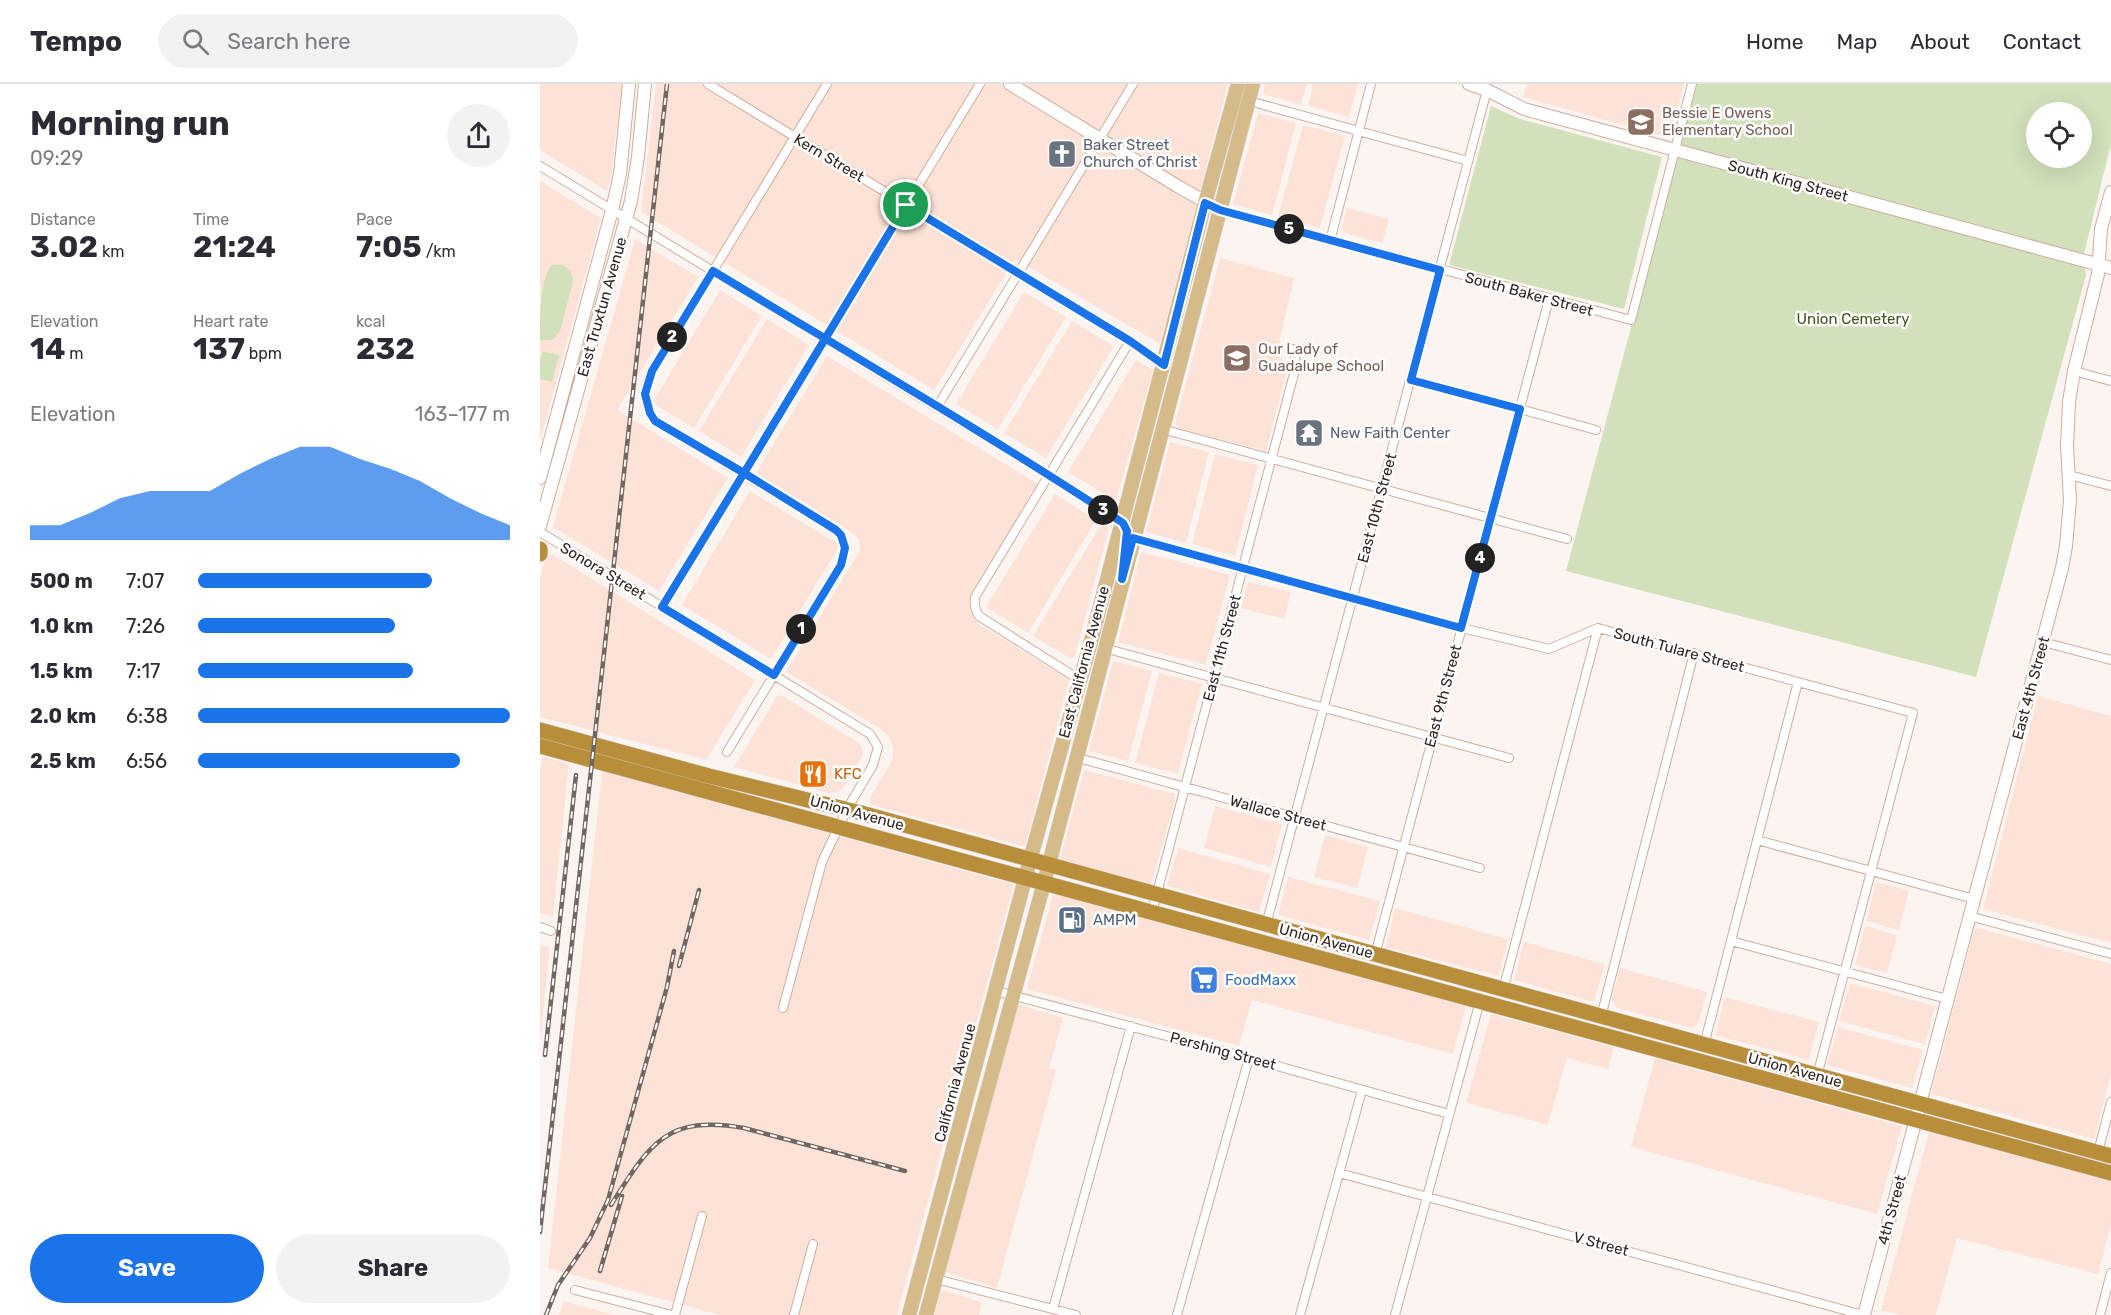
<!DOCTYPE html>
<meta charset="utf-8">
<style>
body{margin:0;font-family:Rubik,sans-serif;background:#f2f2f3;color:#2b2b33;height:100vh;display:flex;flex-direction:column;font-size:22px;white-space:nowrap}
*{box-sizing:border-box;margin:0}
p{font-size:20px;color:#7c7c81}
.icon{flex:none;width:33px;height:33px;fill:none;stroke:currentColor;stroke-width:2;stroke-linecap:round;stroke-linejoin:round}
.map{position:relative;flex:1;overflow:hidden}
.panel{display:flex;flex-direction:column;background:#fff;width:540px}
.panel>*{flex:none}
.buttons{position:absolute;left:1486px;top:18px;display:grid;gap:12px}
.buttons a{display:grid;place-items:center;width:66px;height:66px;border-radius:50%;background:#fff;box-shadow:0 6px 24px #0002;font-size:30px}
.pin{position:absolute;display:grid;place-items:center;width:51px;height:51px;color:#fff;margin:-26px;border:3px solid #fff;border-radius:50%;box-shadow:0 2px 6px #0007}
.km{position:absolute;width:30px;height:30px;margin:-15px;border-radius:50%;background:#222;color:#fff;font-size:16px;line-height:30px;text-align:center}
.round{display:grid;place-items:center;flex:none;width:63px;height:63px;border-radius:32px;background:#f2f2f3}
.overview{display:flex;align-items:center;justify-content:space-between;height:102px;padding:0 30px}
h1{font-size:33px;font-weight:700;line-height:45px}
.stats{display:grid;grid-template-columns:repeat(3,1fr);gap:9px;height:102px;padding:6px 30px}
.stats div{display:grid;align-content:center}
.stats b{font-size:30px;font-weight:700}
.stats small{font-size:16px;font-weight:400}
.stats p{font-size:16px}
.chart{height:168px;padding:12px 30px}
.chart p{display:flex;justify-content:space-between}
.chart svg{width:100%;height:108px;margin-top:6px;fill:#1a73e8;opacity:.7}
.cta{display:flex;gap:12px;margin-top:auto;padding:12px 30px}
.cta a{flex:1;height:69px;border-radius:36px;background:#1a73e8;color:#fff;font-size:24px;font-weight:700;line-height:69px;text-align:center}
.cta a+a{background:#f2f2f3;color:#2b2b33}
ul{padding:0 30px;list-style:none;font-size:20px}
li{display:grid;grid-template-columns:96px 72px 1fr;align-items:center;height:45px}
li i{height:15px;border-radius:8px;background:#1a73e8}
header{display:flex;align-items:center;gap:36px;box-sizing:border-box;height:84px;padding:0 30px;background:#fff;border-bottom:2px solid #e1e1e2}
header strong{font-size:28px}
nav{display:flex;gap:33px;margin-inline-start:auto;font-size:21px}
.search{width:420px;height:54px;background:#f2f2f3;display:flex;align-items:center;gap:15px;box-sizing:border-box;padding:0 21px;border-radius:33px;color:#7c7c81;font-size:22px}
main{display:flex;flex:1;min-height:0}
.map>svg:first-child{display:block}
.built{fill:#fde3d7}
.green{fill:#d2e1bb;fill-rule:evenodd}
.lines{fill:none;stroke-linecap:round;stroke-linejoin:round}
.street-casing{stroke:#cfad9e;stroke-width:10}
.secondary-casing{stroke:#cfad9e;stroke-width:14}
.primary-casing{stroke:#d6d3d2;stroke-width:15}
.highway-casing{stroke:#d6d3d2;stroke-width:16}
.street{stroke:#fff;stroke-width:8}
.secondary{stroke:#fff;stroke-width:12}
.primary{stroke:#d5bb89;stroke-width:14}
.highway{stroke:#b98e3a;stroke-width:15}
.rail-casing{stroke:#726661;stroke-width:4.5}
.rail{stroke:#fff;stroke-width:2;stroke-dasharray:7;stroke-linecap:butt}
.route-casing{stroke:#fff;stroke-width:12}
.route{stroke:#1a73e8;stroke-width:8}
.labels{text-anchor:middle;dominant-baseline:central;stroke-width:5;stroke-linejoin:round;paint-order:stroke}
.education-label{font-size:15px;fill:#785e54;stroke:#fff;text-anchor:start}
.worship-label{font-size:15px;fill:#5b616d;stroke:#fff;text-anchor:start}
.street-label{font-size:15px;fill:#31231e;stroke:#fff}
.park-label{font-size:15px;fill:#41541b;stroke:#fff}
.food-label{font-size:15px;fill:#c56008;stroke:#fff;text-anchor:start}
.service-label{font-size:15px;fill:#4e5e75;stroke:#fff;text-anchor:start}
.shop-label{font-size:15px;fill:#366cbe;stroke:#fff;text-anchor:start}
</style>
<header>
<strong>Tempo</strong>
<div class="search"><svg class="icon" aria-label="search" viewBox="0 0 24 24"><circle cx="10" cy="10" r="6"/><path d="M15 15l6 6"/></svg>Search here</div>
<nav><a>Home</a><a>Map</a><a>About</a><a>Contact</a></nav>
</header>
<main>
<section class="panel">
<div class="overview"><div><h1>Morning run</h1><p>09:29</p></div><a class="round"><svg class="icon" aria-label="share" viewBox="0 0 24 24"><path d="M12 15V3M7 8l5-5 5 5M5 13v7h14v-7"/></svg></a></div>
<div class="stats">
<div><p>Distance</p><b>3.02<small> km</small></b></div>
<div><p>Time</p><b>21:24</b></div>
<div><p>Pace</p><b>7:05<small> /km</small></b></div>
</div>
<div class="stats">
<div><p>Elevation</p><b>14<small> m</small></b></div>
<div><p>Heart rate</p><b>137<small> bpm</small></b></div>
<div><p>kcal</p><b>232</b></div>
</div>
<div class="chart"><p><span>Elevation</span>163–177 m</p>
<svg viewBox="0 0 160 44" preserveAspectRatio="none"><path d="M0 44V38L10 38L20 33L30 27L40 24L50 24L60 24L70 17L80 11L90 6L100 6L110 11L120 15L130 20L140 27L150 33L160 38V44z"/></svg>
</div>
<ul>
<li><b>500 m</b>7:07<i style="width:75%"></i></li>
<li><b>1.0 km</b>7:26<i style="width:63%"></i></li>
<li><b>1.5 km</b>7:17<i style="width:69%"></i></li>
<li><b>2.0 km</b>6:38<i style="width:100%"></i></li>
<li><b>2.5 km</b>6:56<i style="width:84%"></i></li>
</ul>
<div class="cta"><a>Save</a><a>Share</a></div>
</section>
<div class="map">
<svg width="1571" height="1231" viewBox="0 0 1571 1231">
<rect width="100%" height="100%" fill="#fcf4f1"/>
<path class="built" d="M0,0H82L71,93L67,107L0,66Z
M116,0H688L620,260L475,175L394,306L101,128Z
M725,0H767L761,21L723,10Z
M773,0H818L809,33L768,22Z
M987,0H1144L1130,54L983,13Z
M718,29L756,39L732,131L693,120Z
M763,41L805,52L780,144L738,132Z
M0,97L61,134L0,357Z
M807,124L849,135L842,159L804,149L802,142Z
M95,155L158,193L77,326L188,394L119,507L13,443Z
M680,174L754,194L740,255L739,270L745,279L746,290L726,367L638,344L635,339Z
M180,206L222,232L154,344L117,322L114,316Z
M484,208L526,233L458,345L416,320Z
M227,235L269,261L201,373L159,347Z
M532,237L574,262L506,374L464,349Z
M287,272L498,400L429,514L432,530L437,539L529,595L485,763L332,721L330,717L331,713L353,674V664L349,653L341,645L246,588L319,468L320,463L319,456L313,449L216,389Z
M596,276L613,286L576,417L528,388Z
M630,358L669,368L646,459L606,448Z
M675,370L718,381L695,472L652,460Z
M210,407L300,461L231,575L142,521Z
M515,410L556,436L488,549L446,523Z
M562,439L569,444L535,572L531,575L493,552Z
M601,468L690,491L666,581L578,558Z
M12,470L215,596L166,676L0,633V493L6,471Z
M708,498L751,508L744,535L701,524Z
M573,577L612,587L588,677L549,667Z
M619,589L662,600L638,690L595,679Z
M241,611L316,657L321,662L323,669L321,675L304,703L298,708L289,709L194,683L237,612Z
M1498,612L1571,632V859L1443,825Z
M3,673L29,680L13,833L0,829V685Z
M544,686L635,710V717L611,800L520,775Z
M62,687L473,800V804L357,1231H180L8,1184Z
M675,722L742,740L731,783L664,764Z
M785,751L828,763L817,804L774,793Z
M638,764L730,790L719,828L627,802Z
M748,793L840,817L829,856L738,831Z
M1336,798L1369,807L1359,846L1327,837Z
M513,810L926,922L913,970L712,916L699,962L487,905Z
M855,824L968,855L958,892L846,863Z
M1325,842L1357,851L1347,889L1315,881Z
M1438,844L1571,880V991L1554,1055L1391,1010L1434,846Z
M984,858L1065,880L1054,918L974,896Z
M0,861L10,863L0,957Z
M1080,884L1167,908L1158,940L1151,944L1077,924L1072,916Z
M1310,899L1395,922L1385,960L1299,937Z
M1185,913L1279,938L1269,976L1175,951Z
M477,920L523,934L509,984L516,986L457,1204L405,1188Z
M951,930L1074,963L1068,985L1027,974L1008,1041L926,1019Z
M1298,943L1383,966L1372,1004L1287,981Z
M1115,974L1362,1042L1337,1130L1091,1063Z
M1389,1048L1571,1097V1141L1558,1190L1417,1154L1396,1231H1361L1341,1226Z
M401,1206L442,1218L439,1231H394Z
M23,1217L74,1231H19Z"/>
<path class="green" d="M1156,0H1571V60L1543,174L1546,191L1436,593L1026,487ZM1497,28H1542V74H1497Z
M951,22L980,35L1122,73L1084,225L909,181Z
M12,181C25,179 33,185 33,198L20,247L13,256H0C0,235 0,193 12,181Z
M3,267L19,271L12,298L0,295V277Z"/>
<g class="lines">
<g class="street-casing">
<path id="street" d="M168,0L587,255L624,281
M709,17L928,77
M0,82L508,391L583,439
M680,126L1091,236L1152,0
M790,157L831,0
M1534,287L1571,297
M871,295L1056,346
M397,323L593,0
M622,345L1027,455
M1529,391L1571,402
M0,448L330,650L338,663L333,681L307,725L282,778L243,924
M593,454L922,544L1009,565L1058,544L1373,629L1277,992
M122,523L440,0
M1503,558L1571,576
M564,564L969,674
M540,596L439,532C435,526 434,521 435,513L590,257
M187,668L301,481C306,467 306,457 296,446L115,337C104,320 102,305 112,287L287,0
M535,673L940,784
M1217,756L1434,815
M612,828L756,282L754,265
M1429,832L1571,870
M726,841L947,6
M0,843L11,847
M1191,857L1407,915
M835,871L1009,215
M963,906L1058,544
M456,907L687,968L909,1030
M1061,933L1154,569
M1164,961L1258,598
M1558,1068L1571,1018
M799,1089L1323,1231
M396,1195L536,1231
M35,1206L132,1231
M513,1225L591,942
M135,1231L162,1132
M254,1231L273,1160
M637,1231L709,974
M760,1231L822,1006
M855,1231L940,917
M1560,1231L1571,1189"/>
</g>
<g class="secondary-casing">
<path id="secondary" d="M470,0L639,103L680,126
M929,0L947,6L984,25L1571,184
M0,394L72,126L80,90L89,0
M0,442L91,117L98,73L105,0
M1324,1231L1522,484L1526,462L1530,416L1527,363L1529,318L1534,287L1558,190L1561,145L1571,108"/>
</g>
<g class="primary-casing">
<path id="primary" d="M369,1231L490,776L550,561L665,119L698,0
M386,1231L504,799L713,0"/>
</g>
<g class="highway-casing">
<path id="highway" d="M0,465V470
M0,646L169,692L321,729L1571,1072
M0,662L1571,1089"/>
</g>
<use href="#street" class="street"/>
<use href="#secondary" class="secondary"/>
<use href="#primary" class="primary"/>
<use href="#highway" class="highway"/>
<g class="rail-casing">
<path id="rail" d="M139,882L159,806
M5,971L36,691
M71,1121C109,1061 126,1030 204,1044L365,1087
M0,1148L127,0
M60,1187L82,1112
M6,1231L18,1201L50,1154L68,1116L127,903L134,867"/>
</g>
<use href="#rail" class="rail"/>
</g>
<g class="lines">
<g class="route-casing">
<path id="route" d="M366,121C312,210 258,299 204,389L296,446L301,451L305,464L301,481L234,591L122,523L204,389L115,337L110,329L105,310L112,287L173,187C310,270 449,351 583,439L587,447L582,495L593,454L921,544L980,325L871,296L900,186L680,126L665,119L624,281L590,257L366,121"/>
</g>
<use href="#route" class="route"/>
</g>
<defs>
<g id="school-square" transform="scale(1.5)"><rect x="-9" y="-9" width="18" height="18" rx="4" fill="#8d6e63" stroke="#fff"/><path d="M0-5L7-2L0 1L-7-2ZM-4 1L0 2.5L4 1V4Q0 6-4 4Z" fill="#fff"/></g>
<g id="church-square" transform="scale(1.5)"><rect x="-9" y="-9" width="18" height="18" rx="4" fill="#6b7280" stroke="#fff"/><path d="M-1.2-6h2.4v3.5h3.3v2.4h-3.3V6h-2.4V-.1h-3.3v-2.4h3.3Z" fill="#fff"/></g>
<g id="temple-square" transform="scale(1.5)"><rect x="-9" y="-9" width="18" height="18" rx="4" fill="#6b7280" stroke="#fff"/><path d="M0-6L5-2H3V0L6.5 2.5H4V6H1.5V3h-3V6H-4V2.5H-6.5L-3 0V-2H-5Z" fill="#fff"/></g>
<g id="restaurant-square" transform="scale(1.5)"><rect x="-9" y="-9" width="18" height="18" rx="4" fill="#e8710a" stroke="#fff"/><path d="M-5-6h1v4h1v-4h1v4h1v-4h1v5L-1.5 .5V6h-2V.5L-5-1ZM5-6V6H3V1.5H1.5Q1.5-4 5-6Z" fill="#fff"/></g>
<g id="fuel-square" transform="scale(1.5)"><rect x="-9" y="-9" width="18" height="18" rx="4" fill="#5c6f8a" stroke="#fff"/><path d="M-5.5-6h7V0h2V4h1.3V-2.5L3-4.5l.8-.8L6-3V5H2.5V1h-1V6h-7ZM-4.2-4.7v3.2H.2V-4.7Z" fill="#fff"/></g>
<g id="supermarket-square" transform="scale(1.5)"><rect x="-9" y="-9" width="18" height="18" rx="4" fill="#3f7fe0" stroke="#fff"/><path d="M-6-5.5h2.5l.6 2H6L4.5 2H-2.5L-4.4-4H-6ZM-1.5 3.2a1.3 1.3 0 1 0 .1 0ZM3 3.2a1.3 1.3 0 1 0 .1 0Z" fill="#fff"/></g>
</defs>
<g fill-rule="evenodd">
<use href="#school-square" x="1101" y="38"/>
<use href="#church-square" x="522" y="70"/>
<use href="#school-square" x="697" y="274"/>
<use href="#temple-square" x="769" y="349"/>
<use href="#restaurant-square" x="273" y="690"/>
<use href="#fuel-square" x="532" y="836"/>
<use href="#supermarket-square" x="664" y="896"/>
</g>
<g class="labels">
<g class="education-label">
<text x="1122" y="29">Bessie E Owens<tspan x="1122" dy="17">Elementary School</tspan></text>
<text x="718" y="265">Our Lady of<tspan x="718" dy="17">Guadalupe School</tspan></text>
</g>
<g class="worship-label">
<text x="543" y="61">Baker Street<tspan x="543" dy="17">Church of Christ</tspan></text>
<text x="790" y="349">New Faith Center</text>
</g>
<g class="street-label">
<text transform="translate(289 74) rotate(31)">Kern Street</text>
<text transform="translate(1248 97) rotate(15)">South King Street</text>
<text transform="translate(989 210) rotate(15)">South Baker Street</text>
<text transform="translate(62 223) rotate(-74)">East Truxtun Avenue</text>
<text transform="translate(837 424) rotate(-75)">East 10th Street</text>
<text transform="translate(63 487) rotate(31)">Sonora Street</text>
<text transform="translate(682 564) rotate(-75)">East 11th Street</text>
<text transform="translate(1139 566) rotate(15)">South Tulare Street</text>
<text transform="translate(544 578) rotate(-75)">East California Avenue</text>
<text transform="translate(1491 604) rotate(-75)">East 4th Street</text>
<text transform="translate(903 612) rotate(-75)">East 9th Street</text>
<text transform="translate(317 729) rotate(15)">Union Avenue</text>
<text transform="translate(738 729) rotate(15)">Wallace Street</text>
<text transform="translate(786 857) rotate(15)">Union Avenue</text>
<text transform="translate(683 967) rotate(15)">Pershing Street</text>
<text transform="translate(1255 986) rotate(15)">Union Avenue</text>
<text transform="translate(415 999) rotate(-75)">California Avenue</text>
<text transform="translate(1352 1126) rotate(-75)">4th Street</text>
<text transform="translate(1061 1160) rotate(15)">V Street</text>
</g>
<g class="park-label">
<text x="1313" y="235">Union Cemetery</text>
</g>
<g class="food-label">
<text x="294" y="690">KFC</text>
</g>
<g class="service-label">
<text x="553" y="836">AMPM</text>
</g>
<g class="shop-label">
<text x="685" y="896">FoodMaxx</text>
</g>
</g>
</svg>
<div class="buttons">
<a><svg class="icon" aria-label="locate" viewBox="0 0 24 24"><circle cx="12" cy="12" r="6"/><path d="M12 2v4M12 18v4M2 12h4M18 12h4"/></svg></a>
</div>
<div class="pin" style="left:366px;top:121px;background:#1e9e55"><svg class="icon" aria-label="arrive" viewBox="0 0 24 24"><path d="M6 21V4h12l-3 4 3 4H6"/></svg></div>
<b class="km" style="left:261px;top:545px">1</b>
<b class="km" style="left:132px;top:253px">2</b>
<b class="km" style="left:563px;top:426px">3</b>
<b class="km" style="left:940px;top:474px">4</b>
<b class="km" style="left:749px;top:145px">5</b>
</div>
</main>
